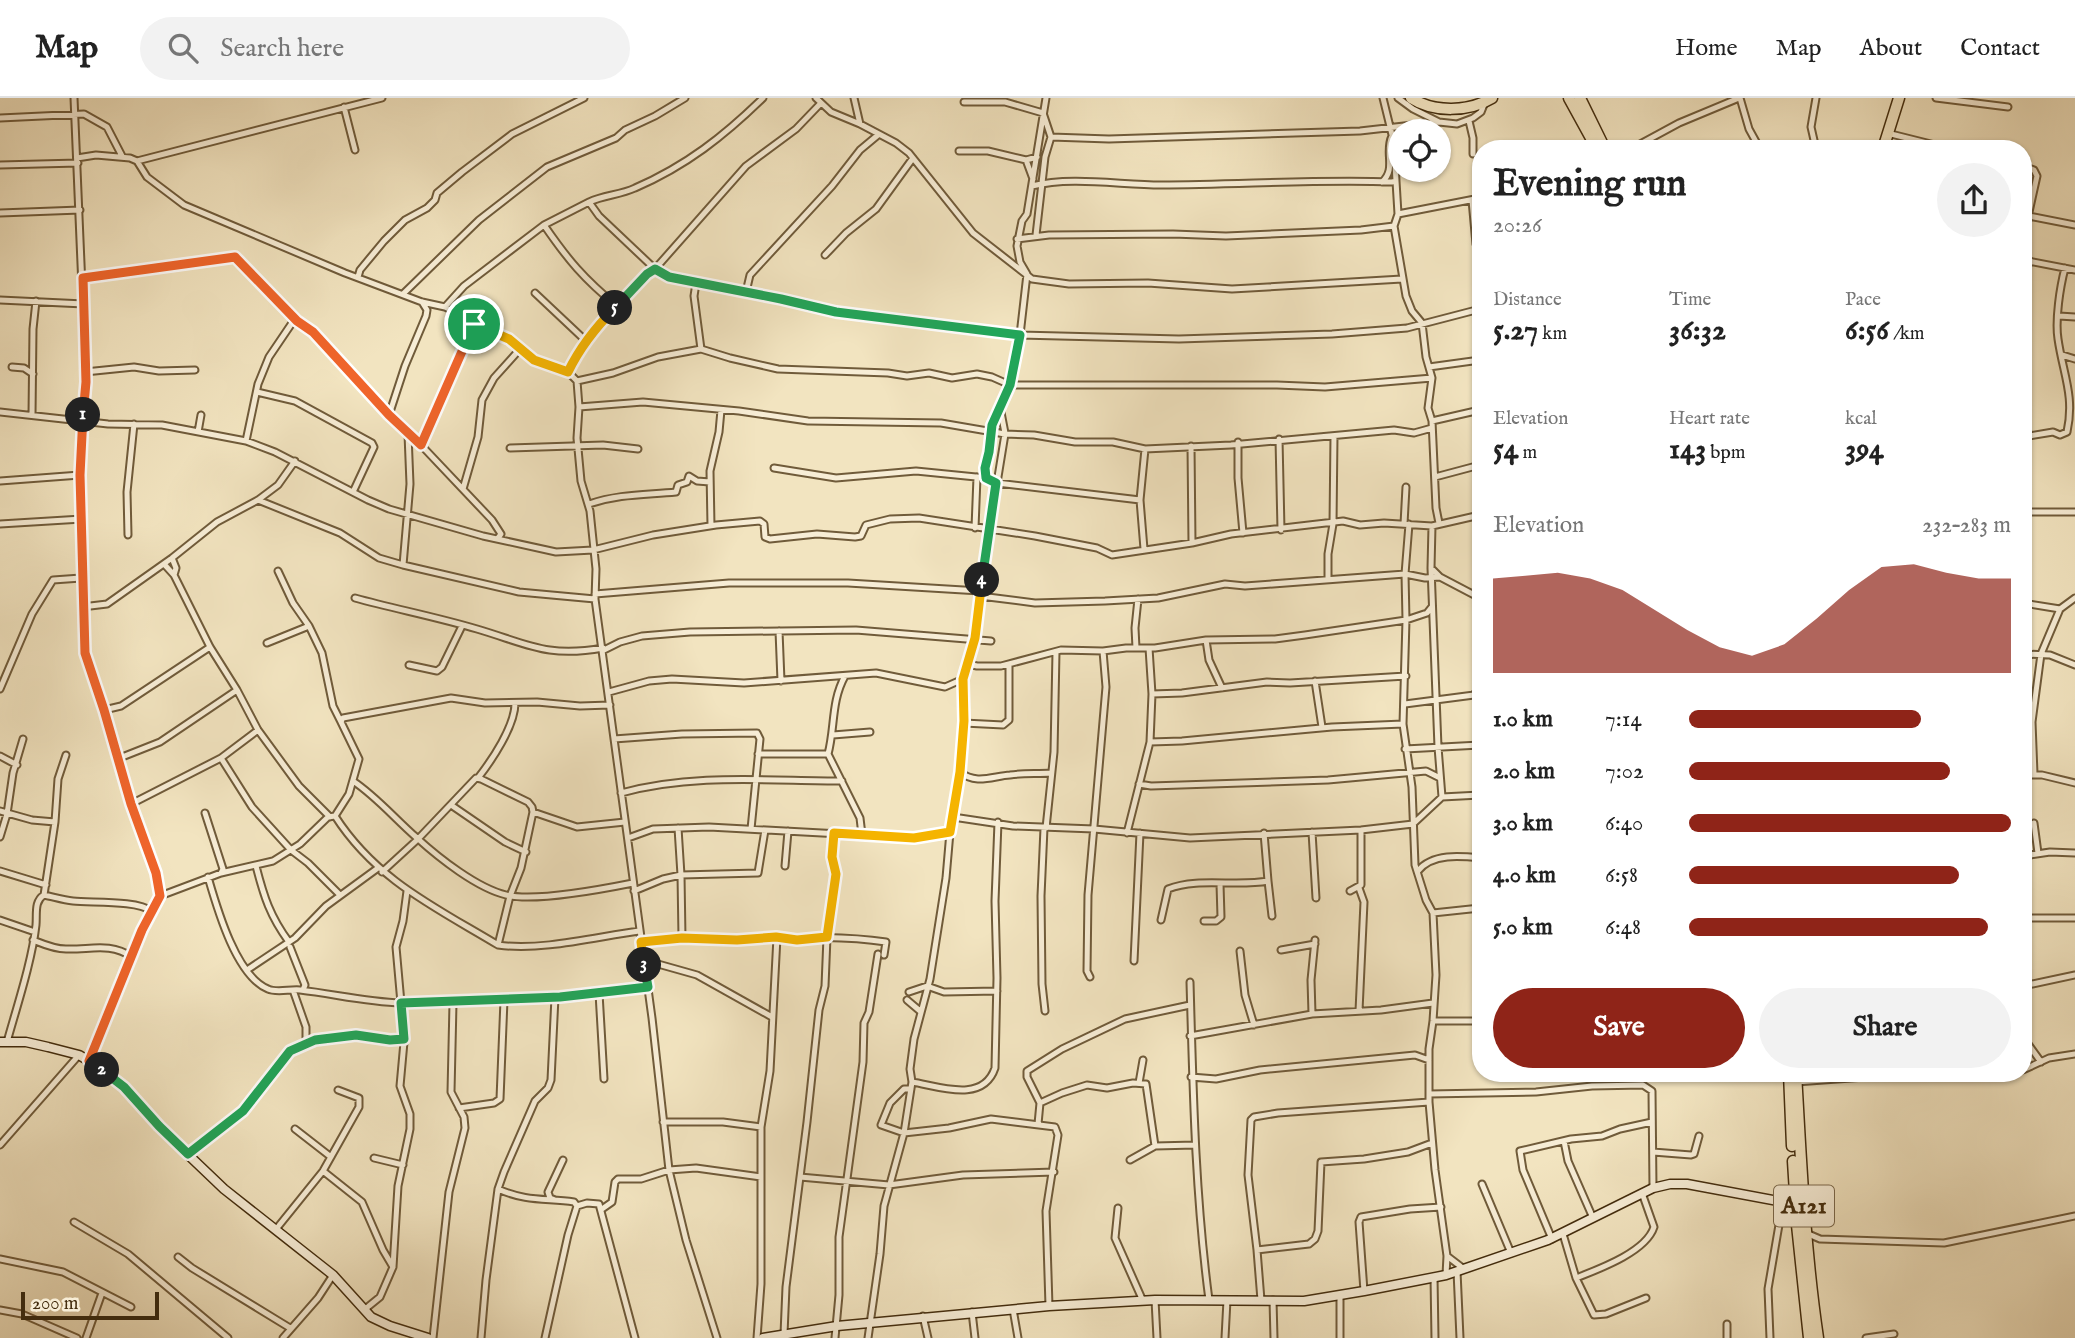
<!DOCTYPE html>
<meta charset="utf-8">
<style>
body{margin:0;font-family:"IM FELL English",serif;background:#f2f2f2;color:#222;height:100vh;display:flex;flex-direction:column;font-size:26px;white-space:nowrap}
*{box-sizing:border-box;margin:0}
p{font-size:23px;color:#767676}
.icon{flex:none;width:38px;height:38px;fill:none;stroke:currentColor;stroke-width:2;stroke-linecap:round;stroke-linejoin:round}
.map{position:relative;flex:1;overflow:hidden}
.panel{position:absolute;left:1472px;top:42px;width:560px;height:942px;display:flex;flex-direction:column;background:#fff;border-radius:28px;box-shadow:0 2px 5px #0004}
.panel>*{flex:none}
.fabs{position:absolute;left:1388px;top:21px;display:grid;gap:14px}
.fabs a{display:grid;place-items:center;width:63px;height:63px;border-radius:50%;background:#fff;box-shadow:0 2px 5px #0004;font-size:35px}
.scale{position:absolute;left:21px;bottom:18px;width:138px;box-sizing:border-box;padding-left:7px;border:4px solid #442d0e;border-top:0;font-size:19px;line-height:24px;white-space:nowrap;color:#442d0e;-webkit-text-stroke:5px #f7edd6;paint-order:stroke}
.pin{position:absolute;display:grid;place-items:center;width:60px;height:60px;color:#fff;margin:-30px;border:4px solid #fff;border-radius:50%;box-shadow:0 2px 7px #0007}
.km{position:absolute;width:35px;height:35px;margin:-18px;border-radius:50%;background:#222;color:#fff;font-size:19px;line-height:35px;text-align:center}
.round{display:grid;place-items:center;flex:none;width:74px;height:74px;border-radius:37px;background:#f2f2f2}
.summary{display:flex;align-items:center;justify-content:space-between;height:119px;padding:0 21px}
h1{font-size:38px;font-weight:700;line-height:52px}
.metrics{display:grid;grid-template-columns:repeat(3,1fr);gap:10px;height:119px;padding:7px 21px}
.metrics div{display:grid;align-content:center}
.metrics b{font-size:30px;font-weight:700}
.metrics small{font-size:19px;font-weight:400}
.metrics p{font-size:19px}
.chart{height:196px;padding:14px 21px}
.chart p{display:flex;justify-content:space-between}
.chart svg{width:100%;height:126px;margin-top:7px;fill:#8f2418;opacity:.7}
.action{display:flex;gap:14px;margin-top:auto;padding:14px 21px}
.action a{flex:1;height:80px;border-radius:42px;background:#8f2418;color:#fff;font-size:28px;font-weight:700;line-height:80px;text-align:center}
.action a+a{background:#f2f2f2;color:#222}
ul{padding:0 21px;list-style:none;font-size:23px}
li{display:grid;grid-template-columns:112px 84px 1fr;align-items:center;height:52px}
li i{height:18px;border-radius:9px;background:#8f2418}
header{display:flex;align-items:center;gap:42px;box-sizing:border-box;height:98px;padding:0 35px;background:#fff;border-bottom:2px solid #e0e0e0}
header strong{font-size:33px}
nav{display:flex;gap:38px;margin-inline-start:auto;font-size:24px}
.search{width:490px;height:63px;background:#f2f2f2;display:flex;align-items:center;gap:18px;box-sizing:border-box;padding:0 24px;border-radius:38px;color:#767676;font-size:26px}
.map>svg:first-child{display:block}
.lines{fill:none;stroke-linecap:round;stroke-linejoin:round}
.street-casing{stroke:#705b3a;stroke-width:9}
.secondary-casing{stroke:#442d0e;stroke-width:11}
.highway-casing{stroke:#442d0e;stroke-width:13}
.street{stroke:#f7edd6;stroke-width:5}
.secondary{stroke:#f7edd6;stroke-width:8}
.highway{stroke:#f2e4c0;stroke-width:10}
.split-1-casing{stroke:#fff;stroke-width:14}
.split-2-casing{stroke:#fff;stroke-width:14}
.split-3-casing{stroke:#fff;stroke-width:14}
.split-4-casing{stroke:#fff;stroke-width:14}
.split-5-casing{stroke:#fff;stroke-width:14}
.split-6-casing{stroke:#fff;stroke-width:14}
.split-1{stroke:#f0652b;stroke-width:9}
.split-2{stroke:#f0652b;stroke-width:9}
.split-3{stroke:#22a559;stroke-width:9}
.split-4{stroke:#f5b400;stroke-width:9}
.split-5{stroke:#22a559;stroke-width:9}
.split-6{stroke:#f5b400;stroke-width:9}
.labels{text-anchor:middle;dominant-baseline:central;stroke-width:7;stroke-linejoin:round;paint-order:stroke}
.shield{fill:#f7edd6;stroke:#7a674a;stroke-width:2}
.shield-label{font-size:24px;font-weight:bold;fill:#442d0e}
</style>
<header>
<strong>Map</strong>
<div class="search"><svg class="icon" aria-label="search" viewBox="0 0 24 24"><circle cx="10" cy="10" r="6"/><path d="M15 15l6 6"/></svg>Search here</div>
<nav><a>Home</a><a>Map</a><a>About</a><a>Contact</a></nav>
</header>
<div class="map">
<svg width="2075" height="1240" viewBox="0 0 2075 1240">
<rect width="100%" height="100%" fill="#f2e4c0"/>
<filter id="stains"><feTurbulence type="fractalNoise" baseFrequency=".00286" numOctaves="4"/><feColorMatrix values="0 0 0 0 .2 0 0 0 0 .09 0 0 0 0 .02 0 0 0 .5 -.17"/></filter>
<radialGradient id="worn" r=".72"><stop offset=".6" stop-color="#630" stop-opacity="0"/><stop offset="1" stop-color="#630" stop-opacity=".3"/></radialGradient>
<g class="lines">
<g class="street-casing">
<path id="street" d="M74,0L86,284L80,377L85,555L104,612L131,706L156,775L160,798
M816,0L831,14L860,26L896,45L909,55L973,135L1032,181L1069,186L1148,185L1232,191L1402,181
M854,0L860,26
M1398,0L1413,11L1439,24
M1740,0L1749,31L1760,51
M1936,0L2008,9
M964,4H1005L1043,15L1051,39
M344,9L355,52
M0,20L84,16L107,29L122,58
M1469,23L1473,40V56
M1887,35L1951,51
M1631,51L1679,25L1739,0
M1816,51L1811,29L1816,0
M959,53H988L1026,62L1037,59
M77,60L96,57L130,60L137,63L147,79L184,107L345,175L422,204L445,209L509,241L534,262L568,274L577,283L579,309L577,340L581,383L590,413L596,471L595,501L652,920L669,1072L686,1142L717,1240
M1026,62L1033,81
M137,63L382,0
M0,67L78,65
M2023,68L2034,72L2037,78L2023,141
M1396,83L1398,116L1394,128L1406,198L1412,213L1422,225L1426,259L1432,280L1428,310L1432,323L1436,410L1439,425
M1382,84C1397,71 1384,54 1392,38
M1032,88C1071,78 1120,87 1161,87C1238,87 1315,81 1392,84L1396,83L1394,45L1383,0
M1472,102L1476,146
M589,104C604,97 620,97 635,90C686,68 724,38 763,0
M0,115L80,112
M1398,116L1480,100
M2029,118L2075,127
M544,127C568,162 584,181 617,208
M1036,137L1045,59L1051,39L1109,41L1360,33L1439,24L1457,26L1473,20L1481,14L1485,4
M1017,141L1049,137L1173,136L1226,138L1361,132L1394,128
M825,157L846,135L876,111L913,60
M2023,162L2075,172
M358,179L360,172L384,143L405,122L427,110L435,102L437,95L462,74L512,36L584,0
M83,180L235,159L297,223L313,235L389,317L421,347L492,422L501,436L498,440
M696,185L694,198L701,251
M746,194L750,177L832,88L860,52L878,37
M535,195L586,243
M403,196L479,122L547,69L616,40L625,32L655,18L685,0
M0,202L84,206
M445,209L464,188L544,127L589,104L599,118L655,171L746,68L796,31L821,5
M2059,218L2075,219
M2062,257L2075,261
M12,269L24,270L33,276
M1429,269L1480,262
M85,274L134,269L159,273L195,272
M568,274C587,235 617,206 647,176L655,171L669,179L770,198L836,214L1020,237L1179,241L1332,236L1407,230L1480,211
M577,283L613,275L658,259L701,251L730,260L778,271L888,275L907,278L929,275L952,280L977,276L992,279L1010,287H1277L1325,289L1432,280
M257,294L295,303L372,345L374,349L353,394
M579,309L643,304L739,313L808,323L941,325L1005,336L1034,337L1075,344H1113L1145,351L1231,347L1394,332L1414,335L1432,330
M1000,309L1005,335
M0,314L108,326L162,327L246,343L275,354L368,402L389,411L483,438L556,454L593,452L653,437L716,427L760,423L764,426L765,439L770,441L817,436L855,439L861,438L866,427L890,421L919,420L1035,438L1097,450L1112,457L1192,445L1231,436L1343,423L1360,427L1384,425L1432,428L1480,417
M32,317L33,231L36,203
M389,317L405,268L426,218L427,212L422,204
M1432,323L1480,312
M198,334L201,317
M1005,336L997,385L1140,402
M2023,339L2053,334L2060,337L2067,334C2075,298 2063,276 2058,241C2055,222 2060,189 2065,170
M1279,341L1281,432
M246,343L258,286L269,259L292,225
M1238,344V380L1243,435
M421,347L474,226
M1191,348L1192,445
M510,350L603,347L638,351
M774,370L836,380L916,373L986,380
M1435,379L1480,367
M0,383L80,377
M463,391L478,339L482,302L494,280L520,251
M258,402L340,435L379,460L403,467L519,494L595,501
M589,406C619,396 644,397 676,394L678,387L687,384L689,378L697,383L710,384
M2023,414H2075
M0,426L82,421
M1404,426L1406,389
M1409,426L1405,476L1406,522L1403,626L1412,689L1415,767L1426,802L1433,815L1436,877L1433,923L1429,951V1004L1435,1072L1447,1158L1446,1177
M711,428L710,373L719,334L721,312
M1432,428L1431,470L1440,479L1480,500
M975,430L977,379
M128,437L127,394L134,326
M1144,451L1140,402L1145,351
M172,460L176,470L174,477
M164,466L174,477L210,549L237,592L258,632L299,688L330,719
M403,467L410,386L408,336
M1431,470L1438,649L1442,699
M278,473L293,505L309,528L322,555L333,608L341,624
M1328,481V456L1333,426L1334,338
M595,496L729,485H848L980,493
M980,498L1035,505L1105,503L1158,500L1225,486L1245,488L1405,476L1425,480L1440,479
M355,500C395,511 437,519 477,531C528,546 547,560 603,550
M2023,505L2060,511
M82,509L107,506L172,460L217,424L258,402L278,387L295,363
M779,533L781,583
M1206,542L1209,562L1222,590
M267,545L309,528
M1136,550L1135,530L1138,501
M604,552L620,544L642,538L690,534L856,532L991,543
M2023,556L2050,557L2075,567
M968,566L977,568H1001L1061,552L1103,553L1126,550H1155L1206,542L1275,541L1305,537L1406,522L1427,515L1431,510
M409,567L437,573L442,569L462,528
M845,578C831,603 835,630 828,656L860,720L862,737
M1315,583L1322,629
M0,591L32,516L53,482L81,480
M609,594L649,583L672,581L744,585L876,575L945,589L963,581
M1152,596L1182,595L1267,584L1290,585L1406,578
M1405,606L1474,597L1480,587
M104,612L121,608L210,549
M964,625L1003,627L1009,622V566
M833,637L870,634
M614,641L682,636L757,635L760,641L751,731
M1150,644L1182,643L1332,629L1403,626
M1405,651L1480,647
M758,656H828
M0,658L17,667
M221,660L252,709L291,752L308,765L340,797
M117,661L160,644L237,592
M960,674C976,687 993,678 1010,677C1023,675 1037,676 1051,675
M2034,676L2032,624L2041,556L2060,511L2075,500
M2023,677H2042L2075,685
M478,680C492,662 515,628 515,605
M353,683C377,699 395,721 417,740C439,760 477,790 506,797C534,804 603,791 633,785
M1139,686L1151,688L1328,682L1426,673L1440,680
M621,695C693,675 769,683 842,683
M131,706L221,660L258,632
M451,707L505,744L526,754
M0,713L32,722L55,724
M533,714L577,729L625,724
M205,715L223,771L221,775
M335,718L349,696L359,661L341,624L343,620L451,600L485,605L537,604L580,608L610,607
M953,719L1013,728L1094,731L1190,740L1361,732L1413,726L1442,699L1480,697
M2034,725L2038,755
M1044,730L1041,798L1042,886L1045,913
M1046,730L1054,654L1056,554
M1312,734L1316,800
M1127,735L1150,644L1152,596L1149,550
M0,739L7,716L13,675L23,641
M628,740L653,731L709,729L914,740L950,734
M2023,758L2050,754L2075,755
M256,768C264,799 270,818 289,844
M785,768L788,733
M0,773L46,787
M1418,773C1432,755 1461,758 1480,760
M382,774L418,741L476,680L481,681L528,704L532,709L533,714L521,770L510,798L498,847
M208,779C217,810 236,878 268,891C276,895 290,891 300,892C334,896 367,904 401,905L396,849L403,823L407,793
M1268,783L1272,818
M1359,790L1364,804L1359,913
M634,793L663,781L681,777L678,730
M1350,793L1361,787V732
M44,797L55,724L58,681L66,657
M1433,815L1480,810
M2023,820H2075
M0,822L35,834
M1161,822L1168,791C1198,779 1236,789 1268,783L1264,735
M1204,823H1216L1221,819L1220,786
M682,840L681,777L758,775L765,732
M33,842C43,846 54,851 66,851C90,852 110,844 132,859
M641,844C674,840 706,843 739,841C788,840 837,837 886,844L884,857
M290,849L305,887L303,892
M1281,852L1315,846
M1240,853L1245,897L1254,927
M1134,863L1140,735
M644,865L658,866L697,877L772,919
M247,872L295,840L326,808L378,770
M1090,879L1087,873L1088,797L1106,589L1103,553
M1190,884C1193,990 1195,1096 1209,1202
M2023,888L2075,877
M293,892L306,929V945
M909,894L927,888L944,894L997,893
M599,895L604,981
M907,902L920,913
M1312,916L1311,882L1315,842
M1433,923H1480
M1190,938L1312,916L1381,912L1433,905
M2023,939L2041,964
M7,944C17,908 32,863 36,827C37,816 34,803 44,797C54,799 63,802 73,803C91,805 138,802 151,813
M89,963L142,832L160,798L221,775L273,763L300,746L328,719L335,718C376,782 435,809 498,847C542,853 595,839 639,833
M2023,972L2049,960L2075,956
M1191,979L1216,981L1260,972L1415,957L1429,962
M912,984C938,988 983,1006 995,970L997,880L995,803L998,724
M1796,984L1920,975H1994
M1139,985L1143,962
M911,991H904L890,1005L881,1027L904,1035L949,1030L991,1021L1055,1029L1058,1037L1046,1113L1049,1208
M1429,996L1536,994L1592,988L1643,987L1652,993L1653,1090
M1040,1005L1027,979V973L1062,951L1125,921L1190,907
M459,1010L494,1005L500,1001L504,902
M663,1024H723L761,1029
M1038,1026L1040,1005L1062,995L1087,987L1107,990L1133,985L1146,986L1155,1048
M295,1031L331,1059
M1564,1043L1568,1063L1593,1120
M0,1047L79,957
M1653,1054L1691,1057L1694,1056L1699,1038
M188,1056L242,1013L290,953L315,942L356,937L390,942L404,941
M374,1060L403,1067
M1130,1062L1155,1048L1195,1047
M323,1073L362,1104L383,1152L393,1169
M800,1079L889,1087L963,1077L1054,1074
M1482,1086L1511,1155
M498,1091C527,1104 546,1100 574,1104L577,1108L587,1105L599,1106L635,1240
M555,1102L550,1100L548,1094L563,1062
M1118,1110L1115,1140L1143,1203
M602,1111L612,1104L615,1084L618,1081H641L669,1072L696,1070L761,1079
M74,1124L128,1156L228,1240
M277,1130L323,1073L359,1009V1000L338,992
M1806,1135L1820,1141L1944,1145L2075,1118
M1563,1136L1576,1180L1594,1217L1606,1216L1646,1200
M1552,1141L1523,1072L1520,1053L1571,1041L1602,1038L1620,1031L1652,1024
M1257,1152L1309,1146L1315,1141L1318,1133L1321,1064L1364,1061L1408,1054L1432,1045
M1447,1158L1464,1171
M178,1159L192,1170L290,1230
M0,1161L63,1174L131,1209
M1457,1173L1460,1240
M1434,1179L1435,1240
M1576,1180C1599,1171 1646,1154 1654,1129L1642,1095
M1364,1193L1359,1124L1361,1119L1410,1111L1441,1109
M1340,1197V1240
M1155,1202L1157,1240
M1261,1202L1257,1152L1248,1077L1251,1022L1254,1019L1278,1015L1429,1004
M1273,1202L1274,1240
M1013,1211L1018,1240
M0,1212L22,1216L77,1240
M364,1212L380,1199L393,1169L398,1088L410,1031V1016L400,988L404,944L401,905L560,899L647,889
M972,1214L975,1240
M923,1218L928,1240
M1727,1226V1240
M784,1236L786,1189L807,1024L819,912L825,888L827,839L836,776L832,759L834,735
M86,1240L102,1195
M283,1240L318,1200L333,1177
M433,1240L449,1094L465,1030L464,1019L451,994L453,905
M481,1240L486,1182L498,1091L504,1074L535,1003L548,990L551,982L555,899
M545,1240L568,1137L577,1108
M757,1240L761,1186V1029L770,973L777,839
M835,1240L839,1197V1139L863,964L864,925L869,914L878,856
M868,1240L880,1156L884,1108L904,1035L912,984L910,971L914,941L930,881L946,780L950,734L960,674L964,623L963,581L975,540L997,385L986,380L984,370L989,354L992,326L1010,287L1020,237L1027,176L1020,164L1017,148L1022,123L1027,116L1046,0
M1225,1240L1227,1202
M1770,1240L1768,1191L1780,1121L1783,1116L1796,1111
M1866,1240L1894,1236"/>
</g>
<g class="secondary-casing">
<path id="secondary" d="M0,944H26L48,949L79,957L94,966L124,990L158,1028L224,1091L333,1177L371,1219L390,1228L428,1240
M763,1240L837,1228L1049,1208L1155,1202L1304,1203L1364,1193L1446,1177L1548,1142L1653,1090L1670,1086H1687L1799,1107"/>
</g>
<g class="highway-casing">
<path id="highway" d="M1411,0C1434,15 1469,14 1492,0
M1569,0L1597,51
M1580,0L1605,51
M1883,51L1899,0
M1789,975L1792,1048
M1796,975C1801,1063 1805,1152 1818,1240
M1793,1063L1797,1127L1809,1240"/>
</g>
<use href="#street" class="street"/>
<use href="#secondary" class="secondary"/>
<use href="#highway" class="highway"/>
</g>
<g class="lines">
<g class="split-1-casing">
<path id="split-1" d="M83,317L86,284L83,180L235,159L297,223L313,234L389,317L421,347L474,226"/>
</g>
<g class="split-2-casing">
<path id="split-2" d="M83,317L80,377L85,555L104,612L131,706L156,775L160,798L142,832L89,963L102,972"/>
</g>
<g class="split-3-casing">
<path id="split-3" d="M102,972L124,989L159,1028L188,1056L243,1013L290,953L315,942L356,937L390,942L404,941L401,905L560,899L648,889L644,867"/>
</g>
<g class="split-4-casing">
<path id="split-4" d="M644,867L641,844L682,840L737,842L776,839L797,842L827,839L836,776L832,759L834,735L914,740L950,734L960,674L964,623L963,581L975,540L982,482"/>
</g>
<g class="split-5-casing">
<path id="split-5" d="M615,210L647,176L655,171L669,179L781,201L836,214L1020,237L1010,287L992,327L989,354L985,370L986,380L996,385L982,482"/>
</g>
<g class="split-6-casing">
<path id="split-6" d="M474,226L509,241L534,262L568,274C580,249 595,230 615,210"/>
</g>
<use href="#split-1" class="split-1"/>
<use href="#split-2" class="split-2"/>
<use href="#split-3" class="split-3"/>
<use href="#split-4" class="split-4"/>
<use href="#split-5" class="split-5"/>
<use href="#split-6" class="split-6"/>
</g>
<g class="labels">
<rect class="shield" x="1774" y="1087.5" width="60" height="41" rx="5"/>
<g class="shield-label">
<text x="1804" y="1108">A121</text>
</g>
</g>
<rect width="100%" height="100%" filter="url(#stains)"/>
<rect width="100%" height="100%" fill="url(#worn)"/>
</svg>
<div class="fabs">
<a><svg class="icon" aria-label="locate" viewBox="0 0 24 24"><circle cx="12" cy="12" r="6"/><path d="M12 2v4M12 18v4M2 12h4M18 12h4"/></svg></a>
</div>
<div class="scale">200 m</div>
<div class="pin" style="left:474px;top:226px;background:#1e9e55"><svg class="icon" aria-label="arrive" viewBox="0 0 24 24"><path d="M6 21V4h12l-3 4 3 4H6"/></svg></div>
<b class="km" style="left:83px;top:317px">1</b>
<b class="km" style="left:102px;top:972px">2</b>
<b class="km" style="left:644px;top:867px">3</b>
<b class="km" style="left:982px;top:482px">4</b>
<b class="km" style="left:615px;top:210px">5</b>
<section class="panel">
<div class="summary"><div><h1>Evening run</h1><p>20:26</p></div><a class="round"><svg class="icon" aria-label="share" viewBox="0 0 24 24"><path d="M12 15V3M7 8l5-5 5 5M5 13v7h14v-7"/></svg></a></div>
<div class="metrics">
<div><p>Distance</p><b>5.27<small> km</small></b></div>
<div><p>Time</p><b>36:32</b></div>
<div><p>Pace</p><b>6:56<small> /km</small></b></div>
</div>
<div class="metrics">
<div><p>Elevation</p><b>54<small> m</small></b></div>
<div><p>Heart rate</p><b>143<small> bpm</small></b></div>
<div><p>kcal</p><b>394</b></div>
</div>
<div class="chart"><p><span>Elevation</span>232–283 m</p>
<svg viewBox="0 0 160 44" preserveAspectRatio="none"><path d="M0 44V11L10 10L20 9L30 11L40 15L50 22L60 29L70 35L80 38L90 34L100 25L110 15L120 7L130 6L140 9L150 11L160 11V44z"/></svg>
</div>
<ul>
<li><b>1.0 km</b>7:14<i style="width:72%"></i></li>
<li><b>2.0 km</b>7:02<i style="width:81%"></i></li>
<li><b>3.0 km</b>6:40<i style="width:100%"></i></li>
<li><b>4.0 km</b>6:58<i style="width:84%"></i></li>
<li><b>5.0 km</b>6:48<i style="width:93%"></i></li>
</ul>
<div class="action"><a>Save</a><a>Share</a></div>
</section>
</div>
